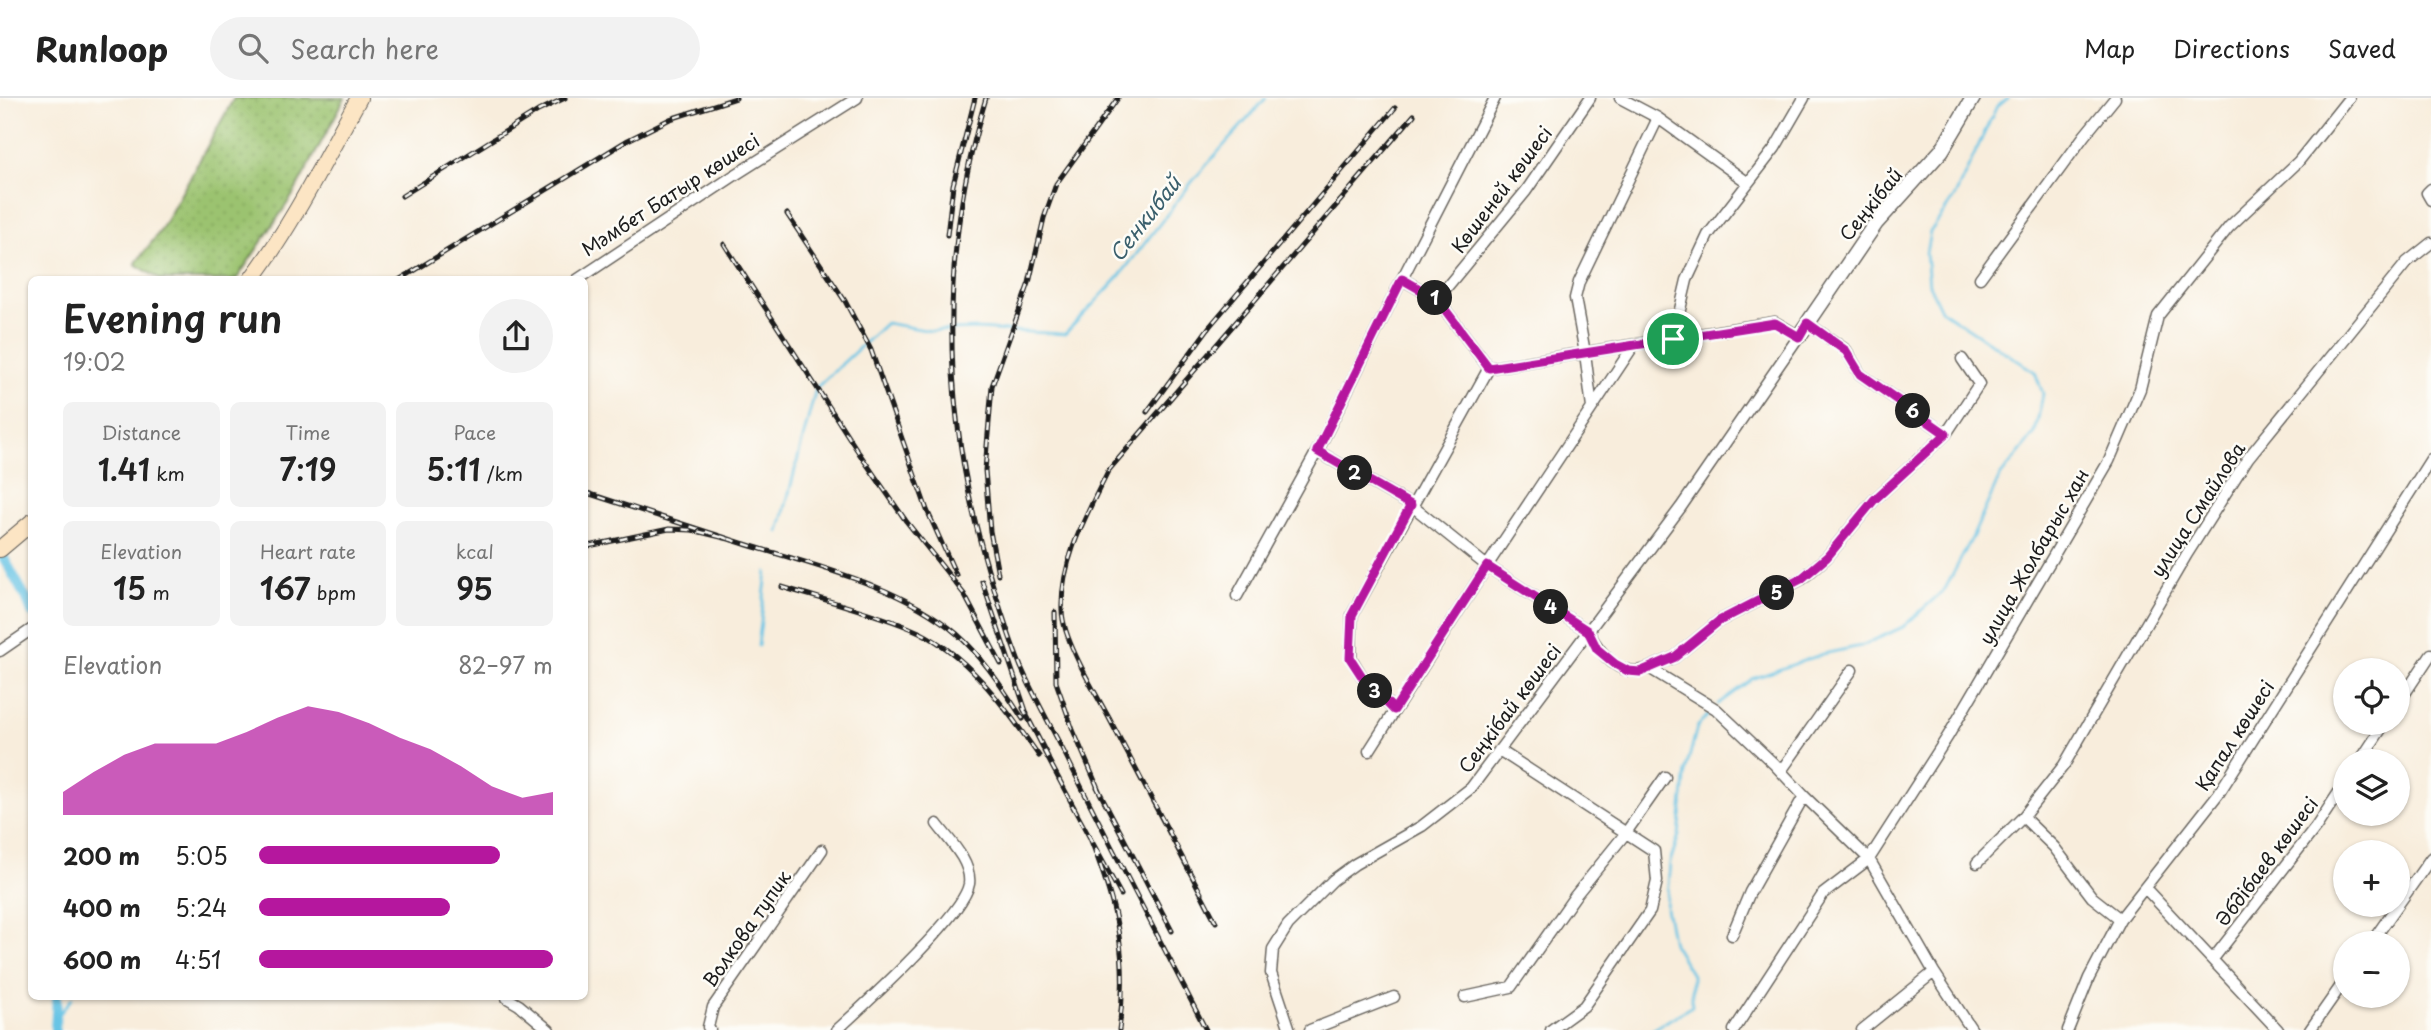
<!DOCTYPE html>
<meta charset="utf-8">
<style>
body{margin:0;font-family:"Playpen Sans",sans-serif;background:#f2f2f2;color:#222;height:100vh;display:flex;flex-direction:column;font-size:26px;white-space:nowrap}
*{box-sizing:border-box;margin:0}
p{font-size:23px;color:#767676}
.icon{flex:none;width:38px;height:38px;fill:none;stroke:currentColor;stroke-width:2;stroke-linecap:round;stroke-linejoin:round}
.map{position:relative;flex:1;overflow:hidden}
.details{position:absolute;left:28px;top:178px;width:560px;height:724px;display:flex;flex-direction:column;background:#fff;border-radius:10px;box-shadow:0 2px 5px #0004}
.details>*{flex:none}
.fabs{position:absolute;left:2333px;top:560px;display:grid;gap:14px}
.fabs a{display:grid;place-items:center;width:77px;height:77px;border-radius:50%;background:#fff;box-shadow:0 2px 5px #0004;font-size:35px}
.pin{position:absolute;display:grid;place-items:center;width:60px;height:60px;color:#fff;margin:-30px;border:4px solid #fff;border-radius:50%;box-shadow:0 2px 7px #0007}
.km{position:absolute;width:35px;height:35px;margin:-18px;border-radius:50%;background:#222;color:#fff;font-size:19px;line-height:35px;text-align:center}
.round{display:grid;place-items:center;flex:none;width:74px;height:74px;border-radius:37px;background:#f2f2f2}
.overview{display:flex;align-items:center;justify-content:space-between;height:119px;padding:0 35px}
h1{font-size:38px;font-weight:600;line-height:52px}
.stats{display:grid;grid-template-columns:repeat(3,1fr);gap:10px;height:119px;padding:7px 35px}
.stats div{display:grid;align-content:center;border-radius:10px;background:#f2f2f2;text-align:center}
.stats b{font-size:30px;font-weight:600}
.stats small{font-size:19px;font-weight:400}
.stats p{font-size:19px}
.chart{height:196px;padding:14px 35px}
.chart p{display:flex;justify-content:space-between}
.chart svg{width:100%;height:126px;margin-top:7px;fill:#b5179e;opacity:.7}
ul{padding:0 35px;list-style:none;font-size:23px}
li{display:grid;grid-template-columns:112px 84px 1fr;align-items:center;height:52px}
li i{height:18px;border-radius:9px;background:#b5179e}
header{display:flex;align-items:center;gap:42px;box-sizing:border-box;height:98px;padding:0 35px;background:#fff;border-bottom:2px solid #e0e0e0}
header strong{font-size:33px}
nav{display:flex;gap:38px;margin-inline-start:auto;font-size:24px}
.search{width:490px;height:63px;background:#f2f2f2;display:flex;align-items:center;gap:18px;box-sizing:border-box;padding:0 24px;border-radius:38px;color:#767676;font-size:26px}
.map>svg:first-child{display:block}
.grass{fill:url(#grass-dots);stroke:#5c7046;stroke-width:2}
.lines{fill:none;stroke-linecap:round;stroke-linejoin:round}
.stream{stroke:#68c4e5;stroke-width:2.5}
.canal{stroke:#68c4e5;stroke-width:10}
.minor-casing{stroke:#69655f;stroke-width:13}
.tertiary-casing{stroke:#69655f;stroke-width:17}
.secondary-casing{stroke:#69655f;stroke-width:18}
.minor{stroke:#fff;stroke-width:10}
.tertiary{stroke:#fff;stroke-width:14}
.secondary{stroke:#fce5c4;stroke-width:16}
.rail-casing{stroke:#1c1c1c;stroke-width:5}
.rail{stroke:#fdfcf7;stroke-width:2.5;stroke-dasharray:8;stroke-linecap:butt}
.route-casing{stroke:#fff;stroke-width:14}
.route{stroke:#b5179e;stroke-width:9}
.labels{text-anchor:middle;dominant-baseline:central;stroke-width:5;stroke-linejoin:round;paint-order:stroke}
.street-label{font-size:19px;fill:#1c1c1c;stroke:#fdfcf7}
.water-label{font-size:21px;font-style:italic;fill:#3a5f6c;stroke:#fdfcf7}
</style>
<header>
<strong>Runloop</strong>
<div class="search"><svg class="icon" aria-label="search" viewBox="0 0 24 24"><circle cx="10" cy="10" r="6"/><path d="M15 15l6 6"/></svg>Search here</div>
<nav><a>Map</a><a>Directions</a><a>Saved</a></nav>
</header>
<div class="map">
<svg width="2431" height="932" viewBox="0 0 2431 932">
<defs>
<pattern id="grass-dots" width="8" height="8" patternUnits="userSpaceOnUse" patternTransform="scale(1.75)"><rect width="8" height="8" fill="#9bc36f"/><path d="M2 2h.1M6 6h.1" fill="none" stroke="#85a760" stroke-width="1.8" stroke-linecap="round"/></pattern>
</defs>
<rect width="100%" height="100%" fill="#fdfcf7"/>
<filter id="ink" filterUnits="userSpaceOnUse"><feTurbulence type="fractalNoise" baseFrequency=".0143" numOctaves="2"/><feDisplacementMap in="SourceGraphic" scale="14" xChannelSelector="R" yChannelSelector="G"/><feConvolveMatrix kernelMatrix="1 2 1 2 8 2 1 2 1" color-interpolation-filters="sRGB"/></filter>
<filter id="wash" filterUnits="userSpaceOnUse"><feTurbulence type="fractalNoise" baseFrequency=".00686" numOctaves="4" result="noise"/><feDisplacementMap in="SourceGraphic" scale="28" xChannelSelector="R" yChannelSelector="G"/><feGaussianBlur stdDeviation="1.57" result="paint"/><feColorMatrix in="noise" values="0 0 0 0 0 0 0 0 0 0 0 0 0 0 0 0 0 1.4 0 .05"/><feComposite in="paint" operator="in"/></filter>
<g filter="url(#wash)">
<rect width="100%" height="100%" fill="#f8eddc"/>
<path class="grass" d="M234,0H345L293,97L236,182H161L135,166L161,132Z"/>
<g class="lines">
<path class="stream" d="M779,434L816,290L886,225L931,233L976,231L1065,236L1118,180L1195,80L1266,0
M758,548L767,474
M1718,606L1752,581L1823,556L1861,548L1903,529L1945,491L1973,438L1999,380L2035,335L2043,296L2035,274L1941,212L1929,187L1926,155L1930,134L1954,100L1996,10L2008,0
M55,922L72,900
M1652,932L1692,908V877L1673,846L1666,810L1670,764L1679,737L1686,672L1697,629L1711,614"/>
<path class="canal" d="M0,453L27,502L32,515
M55,932L57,900"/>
</g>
</g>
<g filter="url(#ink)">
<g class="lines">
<g class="minor-casing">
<path id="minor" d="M1620,0L1658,20L1747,84
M2431,91L2427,95L2431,102
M1980,180L2084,38L2115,0
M577,182L735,77L857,0
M1437,201L1526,93L1590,0
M1807,225L1846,252L1860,276L1946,336
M1673,241L1687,182L1708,137L1775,50L1804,0
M1592,310L1585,255L1575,200L1579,184L1658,20
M1317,353L1411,407L1487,468L1588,533C1600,556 1621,582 1649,570L1716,611L1774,666L1804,698L1869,761L1934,874L1972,932
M1237,498L1321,346L1402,181L1495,0
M0,553L32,531
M1649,570L1675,559L1719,523L1802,481L1827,459L1874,402L1946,336L1979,286L1962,261
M2398,606L2431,556
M1394,612L1363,580L1351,560L1352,517L1489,270L1437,201L1402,181
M1499,652L1654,753L1657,783L1650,813L1584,908L1551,932
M1369,653L1487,468L1634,247
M2360,663L2385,625
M1781,673L1852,572
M2023,719L2054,749L2092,799L2120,821
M1977,765L2023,719L2064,667L2187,456L2248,360L2407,164L2431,145
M2145,790L2278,932
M1732,837L1750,794L1804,698
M2371,845L2431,760
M2213,861L2316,729L2345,685
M1465,899L1511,889L1575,798L1625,736L1665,679
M507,900L519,907L549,932
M710,932L708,929L713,909L822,752
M837,932C864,907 964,817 969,786C972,764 948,741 937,726
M1290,932L1271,875L1273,851L1288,827L1333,782L1355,766L1422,728L1471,690L1681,409L1799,238L1775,224L1489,270
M1310,932L1394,899
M1734,932L1823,796L1869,761L1948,638L2109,363L2140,291L2158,218L2229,129L2298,64L2349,0
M1862,932L1934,874
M2068,932L2089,880L2120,821L2219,695L2431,361
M2310,932L2345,882"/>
</g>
<g class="tertiary-casing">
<path id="tertiary" d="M1799,238L1876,125L1942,52L1973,0"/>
</g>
<g class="secondary-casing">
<path id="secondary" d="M251,182C293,126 325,61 359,0
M0,451L32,424"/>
</g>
<use href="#minor" class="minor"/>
<use href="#tertiary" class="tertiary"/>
<use href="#secondary" class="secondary"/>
<g class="rail-casing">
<path id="rail" d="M986,0C936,166 942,330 995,494C1003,519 1011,545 1021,569C1036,603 1055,635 1071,668C1115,757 1161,844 1206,932
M402,98L538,13L565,0
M787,116L845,203L871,252L927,412L956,477
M947,137L953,87L975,0
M724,146L859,355L906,423L964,496L1001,566
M399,182L628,42L670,21L736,0
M1147,314L1210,228L1395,10
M584,394L729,441L692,432L669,431L584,449
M729,441C803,465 898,485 957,536C984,560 1003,591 1023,621
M998,476L990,433L985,372L992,288L1029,185L1044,120L1056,86L1118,0
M982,483L1027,616
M782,489C824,502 869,513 910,530C964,551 1007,611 1039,658
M1055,514L1056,584L1073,632L1101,697
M1023,610L1048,659
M1044,653L1077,715
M1097,689L1172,833
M1072,707L1090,740
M1216,824C1181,756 1145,688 1109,620C1095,594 1063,542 1062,513C1060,463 1087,416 1108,373L1414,17
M1119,932C1129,859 1117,808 1090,740L1121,797"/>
</g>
<use href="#rail" class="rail"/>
</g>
</g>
<g class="lines" filter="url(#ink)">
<g class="route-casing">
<path id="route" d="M1402,181L1437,201L1489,270L1775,225L1799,239L1807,225L1846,253L1860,276L1946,336L1874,402L1827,459L1801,481L1719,523L1675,559L1640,574L1628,573L1615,566L1597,551L1588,533L1487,468L1394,612L1363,580L1350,560L1352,517L1411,407L1317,353Z"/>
</g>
<use href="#route" class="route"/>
</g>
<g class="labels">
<g class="street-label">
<text transform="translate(1501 91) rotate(-53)">Көшеней көшесі</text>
<text transform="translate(670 96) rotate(-33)">Мәмбет Батыр көшесі</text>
<text transform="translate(1870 106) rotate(-51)">Сеңкібай</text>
<text transform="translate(2197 411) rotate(-57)">улица Смайлова</text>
<text transform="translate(2033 458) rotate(-60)">улица Жолбарыс хан</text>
<text transform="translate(1509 610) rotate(-53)">Сеңкібай көшесі</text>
<text transform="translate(2234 637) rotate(-57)">Қапал көшесі</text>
<text transform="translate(2266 763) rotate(-53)">Әбдібаев көшесі</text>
<text transform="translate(746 830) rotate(-55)">Волкова тупик</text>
</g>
<g class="water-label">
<text transform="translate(1144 120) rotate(-52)">Сенкибай</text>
</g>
</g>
</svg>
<div class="fabs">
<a><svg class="icon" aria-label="locate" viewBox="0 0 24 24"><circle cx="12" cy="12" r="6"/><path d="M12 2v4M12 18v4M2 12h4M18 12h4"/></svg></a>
<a><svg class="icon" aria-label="layers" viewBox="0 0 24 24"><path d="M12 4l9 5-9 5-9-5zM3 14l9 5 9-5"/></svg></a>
<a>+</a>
<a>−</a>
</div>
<div class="pin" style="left:1673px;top:241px;background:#1e9e55"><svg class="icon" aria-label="arrive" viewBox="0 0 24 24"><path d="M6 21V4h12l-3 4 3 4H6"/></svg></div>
<b class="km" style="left:1435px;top:200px">1</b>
<b class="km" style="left:1355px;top:375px">2</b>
<b class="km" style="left:1375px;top:593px">3</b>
<b class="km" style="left:1551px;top:509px">4</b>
<b class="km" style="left:1777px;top:495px">5</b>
<b class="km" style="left:1913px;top:313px">6</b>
<section class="details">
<div class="overview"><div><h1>Evening run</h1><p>19:02</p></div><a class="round"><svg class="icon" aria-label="share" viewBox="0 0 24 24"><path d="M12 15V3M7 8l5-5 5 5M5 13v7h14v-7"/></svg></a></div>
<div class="stats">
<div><p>Distance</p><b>1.41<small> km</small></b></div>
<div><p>Time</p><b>7:19</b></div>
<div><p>Pace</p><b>5:11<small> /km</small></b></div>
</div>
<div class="stats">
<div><p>Elevation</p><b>15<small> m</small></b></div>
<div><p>Heart rate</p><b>167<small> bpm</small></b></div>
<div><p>kcal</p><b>95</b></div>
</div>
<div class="chart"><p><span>Elevation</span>82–97 m</p>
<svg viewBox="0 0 160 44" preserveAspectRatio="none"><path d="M0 44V36L10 29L20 23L30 19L40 19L50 19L60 15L70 10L80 6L90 8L100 12L110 17L120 21L130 27L140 34L150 38L160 36V44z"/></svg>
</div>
<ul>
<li><b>200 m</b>5:05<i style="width:82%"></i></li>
<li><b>400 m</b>5:24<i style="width:65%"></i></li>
<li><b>600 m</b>4:51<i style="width:100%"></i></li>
</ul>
</section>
</div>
